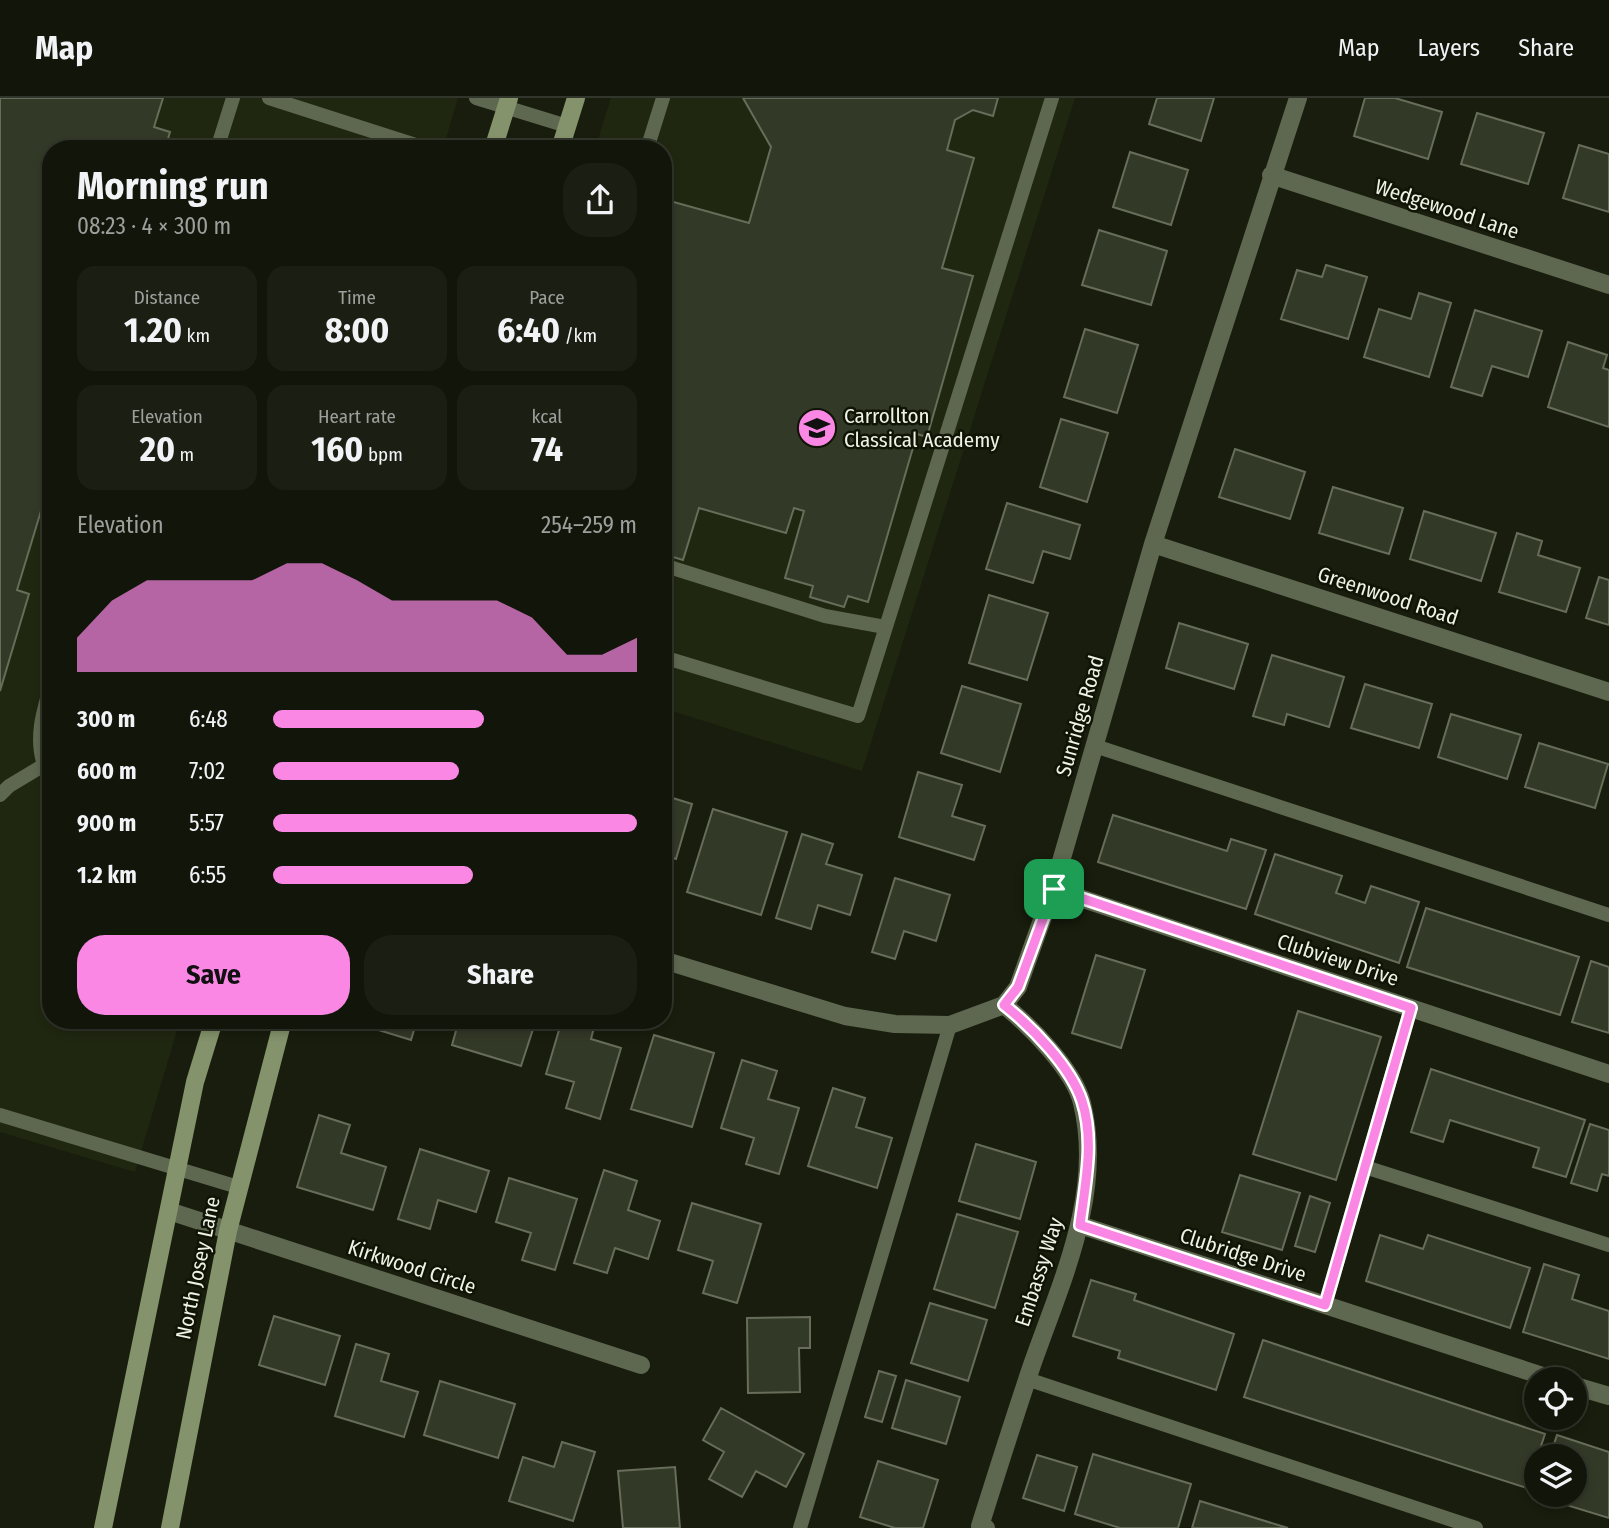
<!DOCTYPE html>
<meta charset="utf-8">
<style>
body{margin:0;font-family:"Fira Sans Condensed",sans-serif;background:#1b1f13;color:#f1f3f6;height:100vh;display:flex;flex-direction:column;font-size:26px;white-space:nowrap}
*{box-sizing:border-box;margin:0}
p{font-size:23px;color:#9c9f9c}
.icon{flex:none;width:38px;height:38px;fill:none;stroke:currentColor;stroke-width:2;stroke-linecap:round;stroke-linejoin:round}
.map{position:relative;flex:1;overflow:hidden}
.panel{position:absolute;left:42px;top:42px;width:630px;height:889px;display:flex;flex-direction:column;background:#12160a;border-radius:28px;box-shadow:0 4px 10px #0003,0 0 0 2px #31352b}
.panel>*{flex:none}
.controls{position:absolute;left:1524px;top:1269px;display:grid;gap:14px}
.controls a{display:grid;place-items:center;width:63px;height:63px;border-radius:50%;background:#12160a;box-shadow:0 4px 10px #0003,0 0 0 2px #31352b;font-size:35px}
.pin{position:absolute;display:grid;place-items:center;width:60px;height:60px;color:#fff;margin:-30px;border-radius:14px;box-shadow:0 4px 10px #0006}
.round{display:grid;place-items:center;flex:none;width:74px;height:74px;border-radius:28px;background:#1b1f13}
.summary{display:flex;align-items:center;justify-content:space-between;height:119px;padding:0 35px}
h1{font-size:38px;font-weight:700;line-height:52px}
.stats{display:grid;grid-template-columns:repeat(3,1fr);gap:10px;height:119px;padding:7px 35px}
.stats div{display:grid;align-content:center;border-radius:18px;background:#1b1f13;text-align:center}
.stats b{font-size:35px;font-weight:700}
.stats small{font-size:19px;font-weight:400}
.stats p{font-size:19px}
.chart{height:196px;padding:14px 35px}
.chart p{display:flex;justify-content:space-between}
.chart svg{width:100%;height:126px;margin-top:7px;fill:#fb87e5;opacity:.7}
.primary-button{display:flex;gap:14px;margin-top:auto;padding:14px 35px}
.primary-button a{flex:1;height:80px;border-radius:28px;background:#fb87e5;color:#111;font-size:28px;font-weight:700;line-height:80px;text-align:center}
.primary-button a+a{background:#1b1f13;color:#f1f3f6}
ul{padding:0 35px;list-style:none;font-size:23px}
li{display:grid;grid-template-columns:112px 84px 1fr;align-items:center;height:52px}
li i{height:18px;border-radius:9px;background:#fb87e5}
header{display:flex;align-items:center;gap:42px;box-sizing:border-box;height:98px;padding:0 35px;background:#12160a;border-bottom:2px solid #31352b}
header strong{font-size:33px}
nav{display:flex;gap:38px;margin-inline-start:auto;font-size:24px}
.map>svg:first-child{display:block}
.built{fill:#202710}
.building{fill:#333927;stroke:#666d59;stroke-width:2}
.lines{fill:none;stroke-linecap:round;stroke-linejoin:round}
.service{stroke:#5e674f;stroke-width:14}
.minor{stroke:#5e674f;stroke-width:18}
.secondary{stroke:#84936b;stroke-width:18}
.route-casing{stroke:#fff;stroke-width:14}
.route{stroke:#fb87e5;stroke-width:9}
.labels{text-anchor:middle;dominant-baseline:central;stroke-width:5;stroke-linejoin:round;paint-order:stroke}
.street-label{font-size:21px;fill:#eef2e7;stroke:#0f1405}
.poi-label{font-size:21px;fill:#eef2e7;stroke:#0f1405;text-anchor:start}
</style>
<header>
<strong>Map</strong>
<nav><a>Map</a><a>Layers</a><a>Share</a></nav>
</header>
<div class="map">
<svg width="1609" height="1430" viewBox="0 0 1609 1430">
<rect width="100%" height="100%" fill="#181d0d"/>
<path class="built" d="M0,0H458L443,51H51V922H180L135,1074L0,1034Z
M611,0H1075L862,673L663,610V51H595Z"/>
<path class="building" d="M0,0H163L154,29L170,34L165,51H51V380L17,492L29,496L0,593Z
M743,0H998L993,18L973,12L955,22L947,52L974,60L942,170L973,178L927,339L917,336L868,504L848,498L844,509L810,499L813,488L785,480L804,413L794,410L786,435L699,410L683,462L663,456V101L749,125L771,49Z
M1157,0H1214L1201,43L1149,26Z
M1365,0H1395L1442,14L1428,61L1354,38Z
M1477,15L1544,35L1528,86L1461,66Z
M1579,47L1609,56V114L1563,100Z
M1130,54L1188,72L1171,127L1113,109Z
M1099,132L1167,153L1151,207L1082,187Z
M1326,167L1367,179L1348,241L1281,221L1297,172L1322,179Z
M1419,195L1451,205L1429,279L1364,259L1379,211L1411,221Z
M1475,212L1542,233L1528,279L1492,268L1482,298L1451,289Z
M1085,231L1138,247L1117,315L1064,299Z
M1568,244L1607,257L1603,270L1609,272V329L1548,309Z
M1061,321L1108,335L1087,404L1040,389Z
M1235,351L1305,374L1290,421L1219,399Z
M1333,389L1403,410L1389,456L1319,435Z
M1007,405L1080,427L1070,461L1043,453L1033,485L986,471Z
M1424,413L1496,435L1481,483L1410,461Z
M1517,435L1542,443L1538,457L1580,470L1566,514L1499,494Z
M1599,479L1609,482V527L1586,520Z
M989,497L1048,515L1027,582L969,565Z
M1179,525L1248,546L1234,591L1166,570Z
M1272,557L1344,579L1329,629L1287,616L1284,627L1253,618Z
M1365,586L1432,606L1419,650L1351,630Z
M962,588L1021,606L1000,674L941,655Z
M1451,616L1521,637L1507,681L1438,659Z
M1539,645L1608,666L1595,710L1525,689Z
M918,674L962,687L952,718L985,728L974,762L899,739Z
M663,697L692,706L676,761L663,757Z
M713,711L787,734L761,817L687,794Z
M1113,717L1227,753L1231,741L1266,752L1246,811L1098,764Z
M802,736L833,746L826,766L862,777L850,817L818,807L811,831L776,820Z
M1275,756L1342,778L1336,795L1365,805L1371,788L1419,804L1399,865L1255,816Z
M895,780L950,797L936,843L904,833L895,861L872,854Z
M1426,810L1579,859L1560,917L1407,869Z
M1096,857L1145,872L1121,950L1072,935Z
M1591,863L1609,869V935L1572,924Z
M1298,913L1381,939L1336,1082L1253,1056Z
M346,922H417L411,942Z
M459,922L535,925L521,968L452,947Z
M562,922H596L591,941L621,950L600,1021L566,1010L574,984L546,976Z
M654,937L714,955L692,1029L631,1011Z
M742,962L777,973L768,1001L799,1010L779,1076L746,1066L754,1040L721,1030Z
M1431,971L1585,1022L1566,1079L1533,1069L1539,1050L1450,1022L1443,1044L1411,1034Z
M833,990L865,1000L856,1029L892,1040L877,1090L808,1068Z
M319,1017L350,1027L341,1055L386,1069L373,1112L297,1089Z
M1590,1026L1609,1032V1078L1602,1076L1597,1093L1571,1085Z
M976,1046L1036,1064L1020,1121L959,1103Z
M420,1051L489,1073L476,1114L438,1102L430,1131L398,1121Z
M604,1072L637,1083L628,1112L660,1123L648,1161L615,1150L607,1175L574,1165Z
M1240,1077L1300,1095L1282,1152L1222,1134Z
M509,1080L577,1101L555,1172L522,1162L531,1135L496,1124Z
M1310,1098L1330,1105L1315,1154L1295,1148Z
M692,1105L761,1126L737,1205L703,1195L713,1163L678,1152Z
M957,1116L1018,1134L995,1210L934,1191Z
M1380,1137L1423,1151L1428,1137L1530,1170L1510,1230L1366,1183Z
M1544,1166L1579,1177L1572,1201L1609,1213V1261L1523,1234Z
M1091,1182L1136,1196L1134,1202L1234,1236L1216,1292L1118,1260L1120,1253L1073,1238Z
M930,1205L987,1222L968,1283L911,1265Z
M274,1218L340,1238L325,1287L259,1267Z
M810,1219V1250H799L800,1294L748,1295L747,1220Z
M1263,1242L1545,1336L1527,1390L1244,1299Z
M356,1246L389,1256L381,1283L418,1294L404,1339L335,1318Z
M879,1273L896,1278L882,1324L865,1319Z
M906,1282L960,1299L946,1346L892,1330Z
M440,1283L515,1306L498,1360L424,1337Z
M721,1310L804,1356L786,1389L756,1373L742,1399L709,1381L724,1354L703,1342Z
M1557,1337L1609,1354V1420L1537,1398L1575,1396V1358H1550Z
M562,1344L595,1354L573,1423L509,1403L523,1359L554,1369Z
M1093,1356L1191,1386L1178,1430H1120L1075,1416Z
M1037,1357L1077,1369L1064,1413L1023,1400Z
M878,1363L938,1382L923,1430H895L860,1419Z
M675,1369L680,1430H623L618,1373Z
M1200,1403L1288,1430H1192Z"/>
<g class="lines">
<path class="service" d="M269,0L428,51
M476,0L567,28
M217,51L233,0
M647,51L663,0
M663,467L825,518L885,529
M663,559L858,618L1052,0
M51,587C43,614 35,639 44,667L51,671
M1095,648L1609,817
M0,697L9,688L44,667
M0,1017L238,1089
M1365,1069L1609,1147
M1325,1207L1411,910
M1027,1281L1476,1430
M800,1430L950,927"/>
<path class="minor" d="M1271,77L1609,187
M1153,446L1609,594
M1053,791L1609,976
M663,862L845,918L895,926L950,927L1004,907L1018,889L1053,791L1153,446L1298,0
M169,1113L641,1267
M1080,1127L1552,1281
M1575,1288L1609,1298
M986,1430L980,1428C997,1374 1014,1320 1032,1267C1061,1184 1104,1095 1082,1005C1074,972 1030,928 1004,907"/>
<path class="secondary" d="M493,51L509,0
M560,51L576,0
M103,1430L195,984L214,922
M170,1430L228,1133L283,922"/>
</g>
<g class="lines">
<g class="route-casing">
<path id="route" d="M1054,791L1411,910L1325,1207L1080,1127C1085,1087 1095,1043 1082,1003C1071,969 1032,929 1004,907L1018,889Z"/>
</g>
<use href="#route" class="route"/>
</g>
<defs>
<g id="school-disc" transform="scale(2.0125)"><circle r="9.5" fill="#fb87e5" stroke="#0f1405"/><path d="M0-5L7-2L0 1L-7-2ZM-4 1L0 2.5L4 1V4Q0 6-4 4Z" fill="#111"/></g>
</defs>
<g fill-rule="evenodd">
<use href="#school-disc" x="817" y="330"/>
</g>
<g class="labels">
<g class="street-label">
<text transform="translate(1447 111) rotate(18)">Wedgewood Lane</text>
<text transform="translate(1388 498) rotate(18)">Greenwood Road</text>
<text transform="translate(1080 618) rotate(-74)">Sunridge Road</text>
<text transform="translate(1338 862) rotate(18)">Clubview Drive</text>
<text transform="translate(1243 1157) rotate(18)">Clubridge Drive</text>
<text transform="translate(412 1169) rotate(18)">Kirkwood Circle</text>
<text transform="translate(198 1170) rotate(-78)">North Josey Lane</text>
<text transform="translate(1039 1174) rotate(-72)">Embassy Way</text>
</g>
<g class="poi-label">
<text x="844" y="318">Carrollton<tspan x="844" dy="24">Classical Academy</tspan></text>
</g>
</g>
</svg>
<div class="controls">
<a><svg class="icon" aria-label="locate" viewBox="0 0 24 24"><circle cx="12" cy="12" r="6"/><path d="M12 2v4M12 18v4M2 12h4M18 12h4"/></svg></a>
<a><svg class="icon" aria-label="layers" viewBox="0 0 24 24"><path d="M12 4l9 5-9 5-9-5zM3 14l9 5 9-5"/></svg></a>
</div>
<div class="pin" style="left:1054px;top:791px;background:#1e9e55"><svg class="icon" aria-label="arrive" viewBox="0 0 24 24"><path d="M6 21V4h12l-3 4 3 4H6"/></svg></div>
<section class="panel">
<div class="summary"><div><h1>Morning run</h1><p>08:23 · 4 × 300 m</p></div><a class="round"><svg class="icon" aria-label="share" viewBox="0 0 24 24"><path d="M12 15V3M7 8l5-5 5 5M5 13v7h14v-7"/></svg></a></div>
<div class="stats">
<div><p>Distance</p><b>1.20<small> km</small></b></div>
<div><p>Time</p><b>8:00</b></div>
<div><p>Pace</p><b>6:40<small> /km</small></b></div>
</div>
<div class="stats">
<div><p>Elevation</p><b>20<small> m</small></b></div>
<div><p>Heart rate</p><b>160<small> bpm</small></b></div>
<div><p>kcal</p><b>74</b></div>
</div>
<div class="chart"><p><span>Elevation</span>254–259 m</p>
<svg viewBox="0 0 160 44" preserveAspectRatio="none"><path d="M0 44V32L10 19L20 12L30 12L40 12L50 12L60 6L70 6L80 12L90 19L100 19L110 19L120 19L130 25L140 38L150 38L160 32V44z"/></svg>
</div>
<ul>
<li><b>300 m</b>6:48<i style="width:58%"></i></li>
<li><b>600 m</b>7:02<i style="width:51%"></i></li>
<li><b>900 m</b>5:57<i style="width:100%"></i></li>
<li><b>1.2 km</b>6:55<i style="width:55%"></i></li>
</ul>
<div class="primary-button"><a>Save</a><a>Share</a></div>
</section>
</div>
